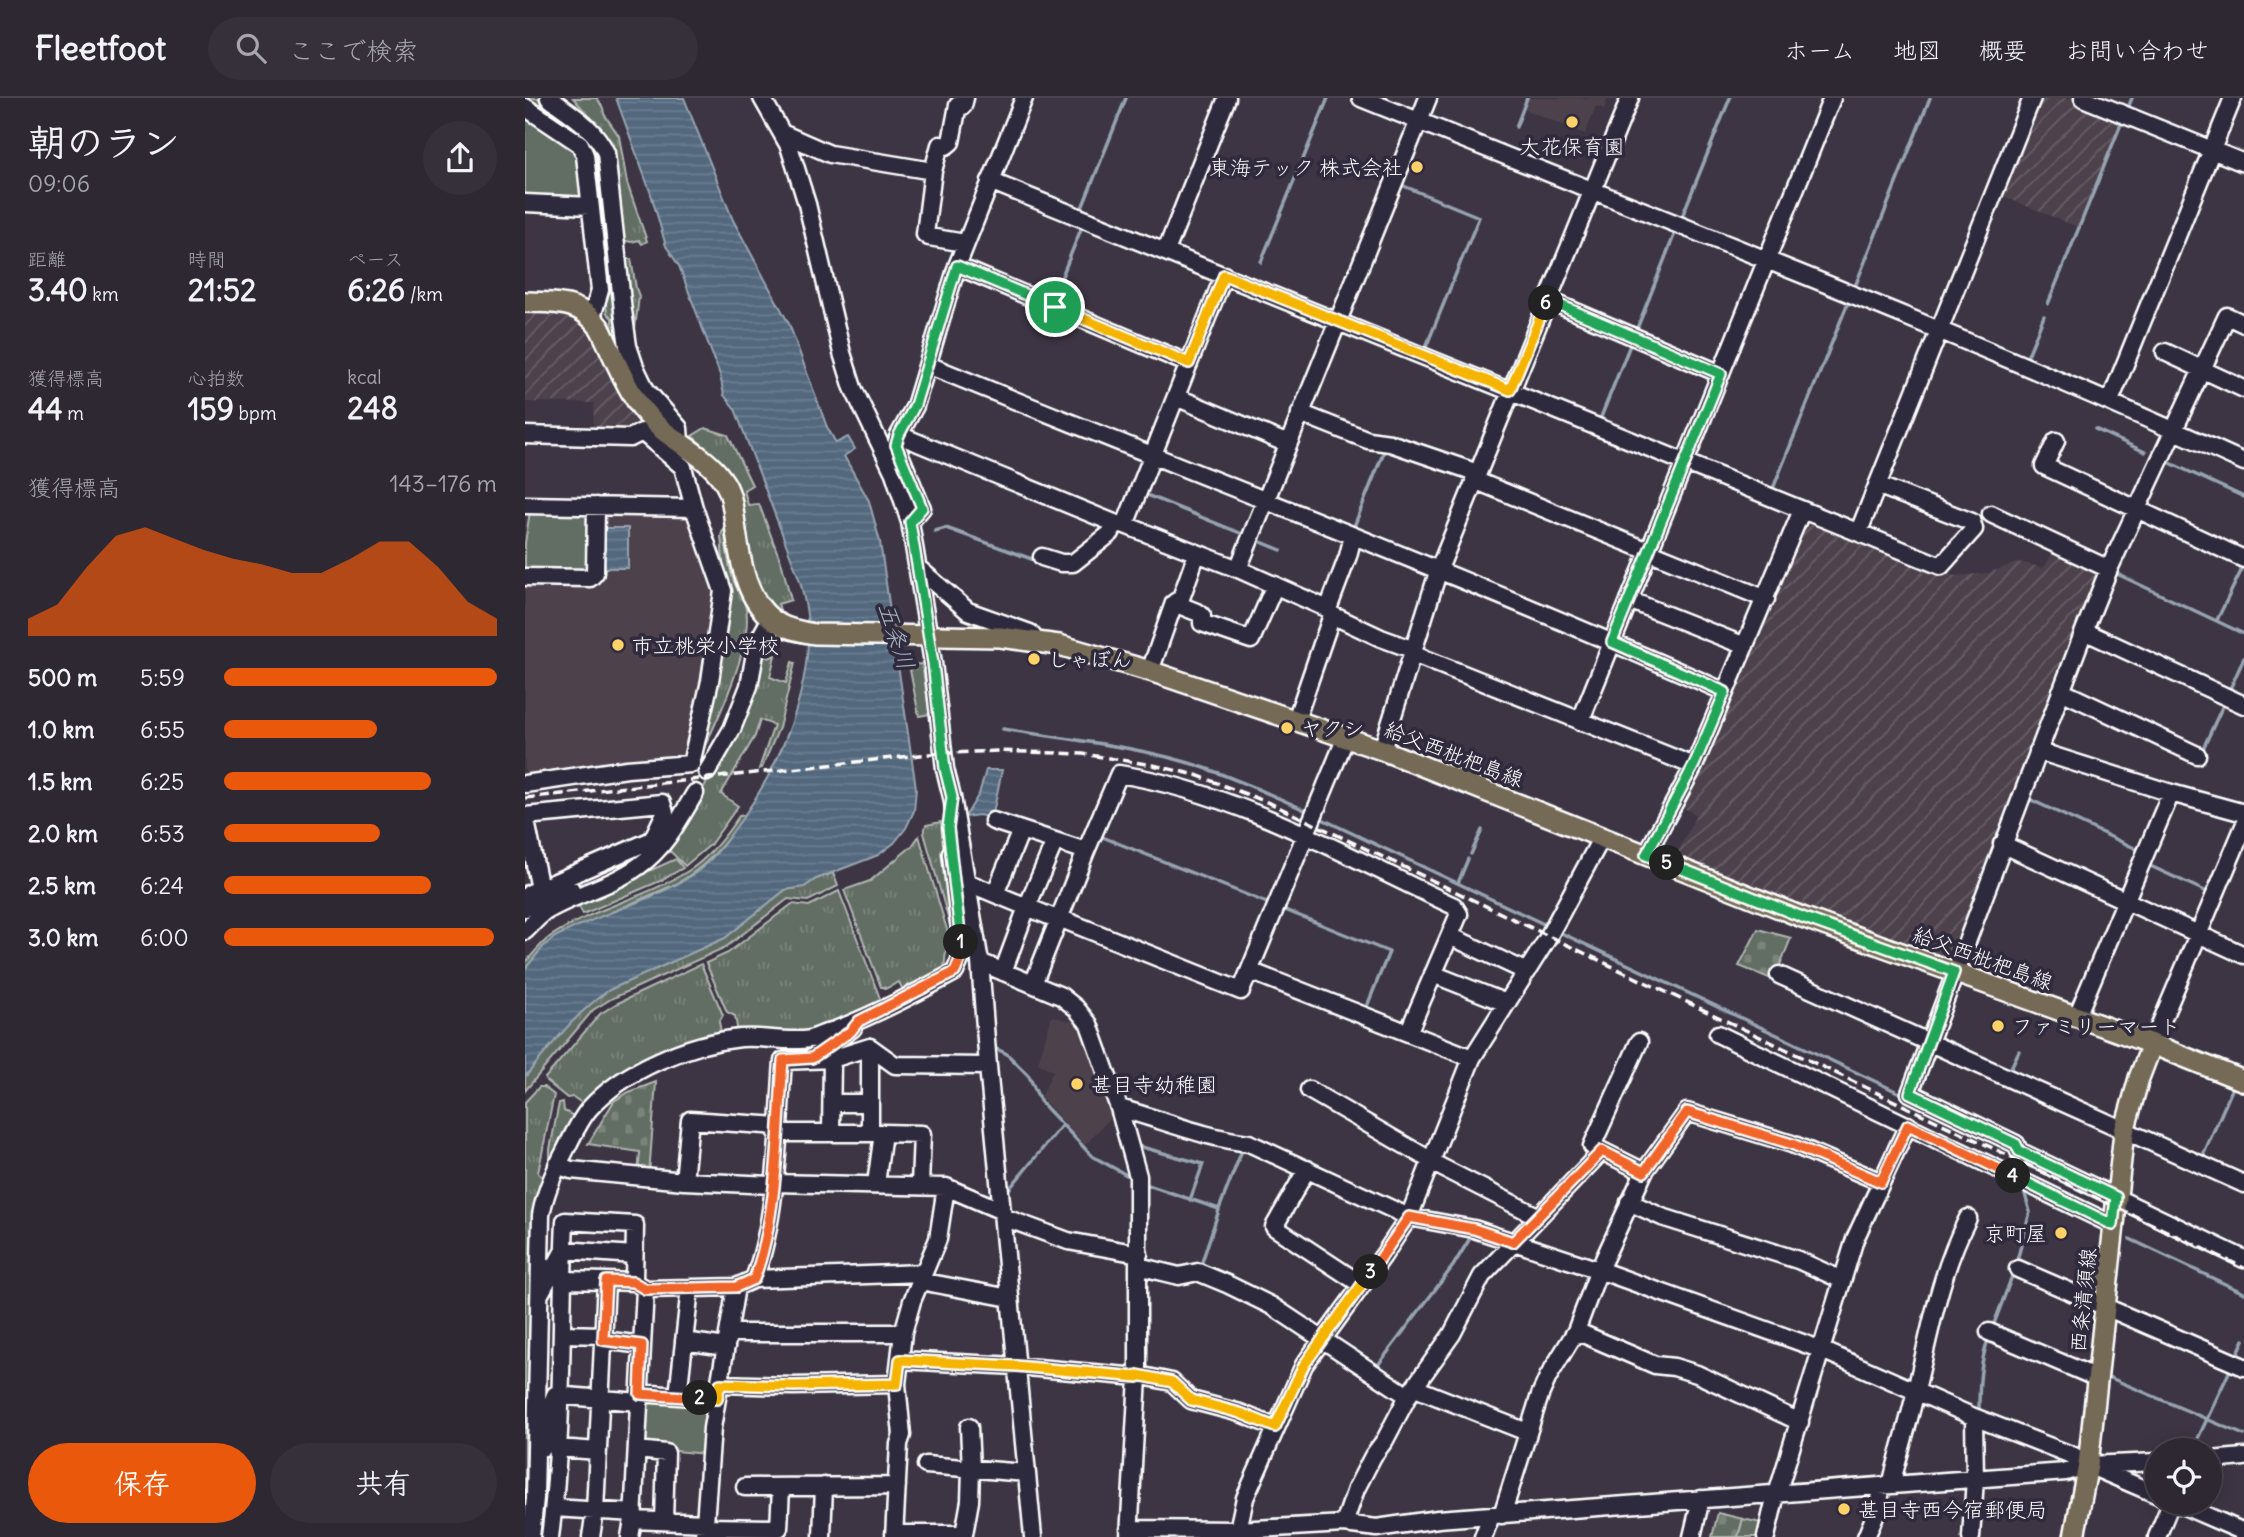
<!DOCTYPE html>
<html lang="ja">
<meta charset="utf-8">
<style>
body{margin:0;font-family:Delius,"Klee One",sans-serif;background:#36303b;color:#f1f3f6;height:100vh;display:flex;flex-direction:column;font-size:26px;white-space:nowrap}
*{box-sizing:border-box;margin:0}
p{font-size:23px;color:#a7a6ac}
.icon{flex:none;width:38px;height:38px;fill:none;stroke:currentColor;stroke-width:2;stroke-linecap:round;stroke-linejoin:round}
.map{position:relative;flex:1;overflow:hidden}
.details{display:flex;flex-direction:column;background:#2e2833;width:525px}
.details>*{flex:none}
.controls{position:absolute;left:1620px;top:1340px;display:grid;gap:14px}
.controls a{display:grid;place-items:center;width:77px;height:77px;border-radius:50%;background:#2e2833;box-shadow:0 4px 18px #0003,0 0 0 2px #49444e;font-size:35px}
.pin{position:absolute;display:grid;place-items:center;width:60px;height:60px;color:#fff;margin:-30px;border:4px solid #fff;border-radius:50%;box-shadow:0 2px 7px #0007}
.km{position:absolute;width:35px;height:35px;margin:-18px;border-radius:50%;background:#222;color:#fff;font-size:19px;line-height:35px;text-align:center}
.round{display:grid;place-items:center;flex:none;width:74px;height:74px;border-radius:37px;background:#36303b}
.headline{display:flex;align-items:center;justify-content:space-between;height:119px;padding:0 28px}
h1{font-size:38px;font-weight:700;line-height:52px}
.figures{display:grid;grid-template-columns:repeat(3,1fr);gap:10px;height:119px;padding:7px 28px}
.figures div{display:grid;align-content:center}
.figures b{font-size:30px;font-weight:700}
.figures small{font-size:19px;font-weight:400}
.figures p{font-size:19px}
.chart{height:196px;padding:14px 28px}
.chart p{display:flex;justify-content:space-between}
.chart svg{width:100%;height:126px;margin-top:7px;fill:#ea580c;opacity:.7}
.cta{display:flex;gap:14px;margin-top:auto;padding:14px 28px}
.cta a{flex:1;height:80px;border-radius:42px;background:#ea580c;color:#fff;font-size:28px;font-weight:700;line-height:80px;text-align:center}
.cta a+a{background:#36303b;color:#f1f3f6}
ul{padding:0 28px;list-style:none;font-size:23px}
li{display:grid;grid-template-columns:112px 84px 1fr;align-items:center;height:52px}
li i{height:18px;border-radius:9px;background:#ea580c}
header{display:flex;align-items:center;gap:42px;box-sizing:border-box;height:98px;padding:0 35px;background:#2e2833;border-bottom:2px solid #49444e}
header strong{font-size:33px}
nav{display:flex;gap:38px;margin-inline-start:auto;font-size:24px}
.search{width:490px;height:63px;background:#36303b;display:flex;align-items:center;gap:18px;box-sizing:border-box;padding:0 24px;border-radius:38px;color:#a7a6ac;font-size:26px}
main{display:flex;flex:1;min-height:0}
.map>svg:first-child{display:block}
.built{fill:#4d424c}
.industrial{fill:url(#industrial-furrows)}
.grass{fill:url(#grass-tufts);stroke:#b0b6b1;stroke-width:2}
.cemetery{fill:url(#cemetery-stones);stroke:#b0b6b1;stroke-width:2}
.green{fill:#626e63;stroke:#b0b6b1;stroke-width:2}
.water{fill:url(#water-rules);stroke:#97a4b1;stroke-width:2}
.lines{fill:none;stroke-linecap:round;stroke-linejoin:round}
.stream{stroke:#97a4b1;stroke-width:3.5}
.minor-casing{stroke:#fff;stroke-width:21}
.major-casing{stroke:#fff;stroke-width:24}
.minor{stroke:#2f2a3d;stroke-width:16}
.major{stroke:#756a55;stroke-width:19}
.rail{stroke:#fff;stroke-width:3.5;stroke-dasharray:10 5;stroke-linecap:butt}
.split-1-casing{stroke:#fff;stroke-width:14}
.split-2-casing{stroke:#fff;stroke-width:14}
.split-3-casing{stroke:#fff;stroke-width:14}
.split-4-casing{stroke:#fff;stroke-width:14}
.split-5-casing{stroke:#fff;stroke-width:14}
.split-6-casing{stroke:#fff;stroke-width:14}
.split-7-casing{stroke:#fff;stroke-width:14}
.split-1{stroke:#22a559;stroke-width:9}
.split-2{stroke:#f0652b;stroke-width:9}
.split-3{stroke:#f5b400;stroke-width:9}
.split-4{stroke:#f0652b;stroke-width:9}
.split-5{stroke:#22a559;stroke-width:9}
.split-6{stroke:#22a559;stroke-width:9}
.split-7{stroke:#f5b400;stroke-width:9}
.poi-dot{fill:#ffd166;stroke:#2f2a3d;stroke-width:2.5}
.labels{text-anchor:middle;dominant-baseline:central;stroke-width:7;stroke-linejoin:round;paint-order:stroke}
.poi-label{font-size:21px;fill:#fff;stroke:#2f2a3d;text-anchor:start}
.street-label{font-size:21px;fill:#fff;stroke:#2f2a3d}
.water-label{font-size:23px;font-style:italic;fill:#a8b4be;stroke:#2f2a3d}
</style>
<header>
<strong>Fleetfoot</strong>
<div class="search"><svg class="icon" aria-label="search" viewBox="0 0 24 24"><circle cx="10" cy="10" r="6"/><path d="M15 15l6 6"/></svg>ここで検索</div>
<nav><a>ホーム</a><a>地図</a><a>概要</a><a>お問い合わせ</a></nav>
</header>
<main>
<section class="details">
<div class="headline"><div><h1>朝のラン</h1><p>09:06</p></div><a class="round"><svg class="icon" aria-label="share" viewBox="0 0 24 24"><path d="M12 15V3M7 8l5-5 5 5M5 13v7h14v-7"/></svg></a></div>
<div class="figures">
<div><p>距離</p><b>3.40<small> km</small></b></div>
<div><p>時間</p><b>21:52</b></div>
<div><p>ペース</p><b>6:26<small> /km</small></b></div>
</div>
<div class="figures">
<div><p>獲得標高</p><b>44<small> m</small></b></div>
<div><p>心拍数</p><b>159<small> bpm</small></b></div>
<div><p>kcal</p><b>248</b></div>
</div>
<div class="chart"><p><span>獲得標高</span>143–176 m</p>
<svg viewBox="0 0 160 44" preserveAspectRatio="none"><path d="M0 44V38L10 33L20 20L30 9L40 6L50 10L60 14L70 17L80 19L90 22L100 22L110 17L120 11L130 11L140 20L150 32L160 38V44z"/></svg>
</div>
<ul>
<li><b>500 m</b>5:59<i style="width:100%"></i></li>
<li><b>1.0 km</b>6:55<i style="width:56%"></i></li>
<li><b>1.5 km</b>6:25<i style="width:76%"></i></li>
<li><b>2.0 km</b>6:53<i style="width:57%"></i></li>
<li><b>2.5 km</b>6:24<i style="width:76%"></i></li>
<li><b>3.0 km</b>6:00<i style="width:99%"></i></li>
</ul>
<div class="cta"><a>保存</a><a>共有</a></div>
</section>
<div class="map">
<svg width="1719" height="1439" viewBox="0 0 1719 1439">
<defs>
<pattern id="industrial-furrows" width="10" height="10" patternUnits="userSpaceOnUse" patternTransform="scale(1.75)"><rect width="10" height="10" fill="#4d424c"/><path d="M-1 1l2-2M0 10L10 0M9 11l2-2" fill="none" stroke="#685e67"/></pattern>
<pattern id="grass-tufts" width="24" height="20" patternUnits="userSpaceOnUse" patternTransform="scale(1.75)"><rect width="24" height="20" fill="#626e63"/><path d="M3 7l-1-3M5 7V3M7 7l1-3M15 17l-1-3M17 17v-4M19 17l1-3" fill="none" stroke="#7a847a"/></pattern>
<pattern id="cemetery-stones" width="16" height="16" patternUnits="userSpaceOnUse" patternTransform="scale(1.75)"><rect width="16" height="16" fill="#626e63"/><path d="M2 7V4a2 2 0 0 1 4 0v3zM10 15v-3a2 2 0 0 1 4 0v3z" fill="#7a847a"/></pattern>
<pattern id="water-rules" width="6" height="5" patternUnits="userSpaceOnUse" patternTransform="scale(1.75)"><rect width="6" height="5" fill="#52687d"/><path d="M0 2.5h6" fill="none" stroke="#6c7f90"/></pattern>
</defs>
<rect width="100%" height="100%" fill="#3d3544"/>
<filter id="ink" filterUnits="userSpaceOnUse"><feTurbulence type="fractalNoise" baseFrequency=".0143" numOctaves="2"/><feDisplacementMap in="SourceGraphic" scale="14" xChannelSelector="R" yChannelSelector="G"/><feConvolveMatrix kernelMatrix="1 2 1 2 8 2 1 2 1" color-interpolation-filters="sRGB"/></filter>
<g filter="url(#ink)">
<path class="built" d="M1004,0H1083L1079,11L1071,8L1060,36L999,11Z
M78,414L167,415L194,494L178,600L162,660L0,683V483Z
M527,918L561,928L592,1013L560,1047L516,999L528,973L513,965Z"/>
<path class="industrial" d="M1511,0H1546L1597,20L1552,129L1473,96Z
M0,212L41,213L60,227L73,247L95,298L111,323L102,333L68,332L69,305L0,304Z
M1278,418L1430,478L1463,475L1494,464L1519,470L1531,448L1577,471L1426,866L1148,764L1171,717L1154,707Z"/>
<path class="grass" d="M0,0H16L57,30L76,55L107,275L88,241L87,220L82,215L65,54L0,3Z
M48,0H72L78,10L79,16L94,38L102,85L122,143L117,146L114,142L107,144L95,142L82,45L65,19Z
M97,161H106L111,190L114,198L109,239Z
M180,330L203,337L227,387L219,392L223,407L234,406L257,467L266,502L253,506L256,515L243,504L230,486L205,377L196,363L167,338Z
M199,428C201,445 202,464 208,481C211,491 219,500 221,511C228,546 193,622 177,654L194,463L198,462L196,438Z
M238,557L244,560L250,557L245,579L261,585L267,564L270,565L254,630L237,670L234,671L249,627L235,622L230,638L196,696L213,708L185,747L160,768L145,753L141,756L139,753L148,742L187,675Z
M397,566L405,616L394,618L384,567Z
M221,717C199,746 183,768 151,786L30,839L18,849L0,871V865C8,856 16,845 26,838C68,810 120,800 163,773C184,760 200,739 214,718Z
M416,724L425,827L399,735L401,727Z
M394,738L423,835L419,871L378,892L374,884L360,891L359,889H356L319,792L345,783L387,748Z
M151,761L158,770L135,783L58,816L52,805Z
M308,775L313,788L283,803L263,801L201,849L86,901L68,912L0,993V979C26,948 50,915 84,892L200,840L260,792L279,789L291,781Z
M314,793L356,903L305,928L272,936L213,935L210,918L202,914L181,865L203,855L267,806L284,808Z
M176,866L198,917L194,924L197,939L60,1007L48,999L42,1000L21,983L20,980L75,916L91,906Z
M14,989H19L29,997L13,1075L18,1080L9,1115L7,1345L0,1430V1004Z
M38,1004L39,1013L49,1018V1024L25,1067V1051L34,1005Z"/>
<path class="cemetery" d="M1233,831L1266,840L1249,882L1214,868Z
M131,984L124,1077L113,1076L115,1054L63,1046L89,1003L104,994Z
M1193,1415L1218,1421L1213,1439H1187Z"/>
<path class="green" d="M0,16L52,51L60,97L56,102L0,100Z
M5,413L63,414L67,417V472L0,477V445Z
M124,1302L182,1307L185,1311L180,1356L121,1350L117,1346L119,1305Z
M1218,1421L1241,1426L1238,1439H1213Z"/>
<path class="water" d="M91,0H159L208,122L264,226L302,329L311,345L323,339L330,351L319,358L344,403L355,444L391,690L389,713L381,730L369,745L353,757L291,781L279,789L260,792L200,840L84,892C50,915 26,948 0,979V871L18,849L30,839C73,816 125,804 166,778C183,767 195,752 206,736C247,682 279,614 283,546C285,525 280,503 275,483L210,311L199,297L195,277L154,168L141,148L126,96Z
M80,430H103V470H80Z
M461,672H477L467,720L454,717L440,719L454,696Z"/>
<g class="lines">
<path class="stream" d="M1603,10L1607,0
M991,29L1002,0
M874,86L954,119L899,254
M555,115L601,0
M1156,121L1205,0
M736,164L803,0
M1329,191L1405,0
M527,203L558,126
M1523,206L1596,26
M1111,233L1150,135
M1501,262L1519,218
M1074,324L1107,242
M1570,331L1620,354
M1641,363L1719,399
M1247,393L1322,207
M617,395L720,437
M828,431L860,351
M410,433L421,430L512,463
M729,441L756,452
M1588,474L1719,536
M1692,522L1719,467
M1704,593L1719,560
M478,631C545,642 615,648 680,670C715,683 750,698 784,714
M1676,655L1699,605
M1502,700L1616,753
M795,720L1023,828
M575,738L747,807
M946,756L957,732
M1621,766L1682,794
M933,785L943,761
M755,810L864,854L840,913
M1032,833L1379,997
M470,950L482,956L504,978L515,1003L567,1058L607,1080
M1483,976L1494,953
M613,1048L678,1066L665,1102
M1676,1062L1709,987
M620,1086L694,1111L718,1050
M485,1090L537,1027
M1605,1141L1719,1195
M1491,1166L1505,1114L1498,1089
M675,1170L694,1112
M1467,1231L1489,1173
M1711,1259L1719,1242
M850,1271L928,1168L947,1137
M1581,1278L1719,1337
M1451,1313L1454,1314C1454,1287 1455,1264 1464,1239
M1667,1353L1706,1270"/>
<g class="minor-casing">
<path id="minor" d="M24,0C46,16 70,30 81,55L98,213L103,248L110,269L121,292L154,330L155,345
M237,0L264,48L282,106L317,255L328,290L369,375L385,424L408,565L420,671L427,699L455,864L463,968L508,1439
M836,0C1131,119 1429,232 1719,364
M1558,0L1719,65
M0,9L55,46L60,57L75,192L67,219
M257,35L305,56L408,73
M465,83L1416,468L1449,431L1447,424L1352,387
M0,105L65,108
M440,145L404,139L400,136L408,73L415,47L421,48L426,44L433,7L438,8L440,0
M641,153L702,0
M432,168L664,266
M1023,202L1196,276
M1719,226L1702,218L1584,471L1559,533L1385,995L1491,1046L1494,1053L1719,1161
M1640,254L1719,291
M403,267C669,376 938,477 1200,594
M651,299L763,346
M1585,303L1708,0
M775,315L843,342L865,345L953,375
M0,337L105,340L117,334L158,369L169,410L198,493L185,583L166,666L102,671L0,686
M374,337L589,425L600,427L713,471L803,511L807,517L856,540L889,552
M1531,343L1519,368L1719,461
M949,382L1241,501
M0,407L169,410
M1466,416L1584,471
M385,424L397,410L371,347L374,337L390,308L432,168L499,0
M600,427L699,177
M1334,433L1507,0
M517,459L536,465H548L586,435L589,425
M392,469L443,513L505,535L512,544
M713,471L903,0
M0,479L65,480L70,475L71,408
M1104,502L1220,548
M649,505L674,515L677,518V525L726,542L750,487
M803,511L823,458L828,438
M1559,533L1719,607
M888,556L1169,668
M625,573L649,505L656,500L672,455
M1536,593L1672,657
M771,622L807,517
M1055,624L1307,0
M857,652L914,471L1105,0
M1513,653L1646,695L1719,715
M182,674L207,631L224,588L232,545L246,520
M0,718L137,705L140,715L127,742L5,795L0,802
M0,718L15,791
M468,723L530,743
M1477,746L1719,857
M1121,757L1169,668L1277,412
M441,784L502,809L530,743L561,753
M470,796L496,732
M0,810L46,791
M534,820L716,893L821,639
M0,833C6,827 13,819 20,814C49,796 85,789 114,768C140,750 154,722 170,695
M925,838L1002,874
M455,864L536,898L551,910L564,926L594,1010L613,1078V1279L604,1439
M725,873L947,960
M478,874L502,809L534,822
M908,876L981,905
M1254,877L1719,1086
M508,886L561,753L594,676C713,695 822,758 929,808L934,816L883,935
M1552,918L1646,695
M1193,936L1588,1127
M1627,946L1719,728
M345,949L370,967L463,968
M287,960L328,930
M784,992L907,1063
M307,1005H345
M594,1010C638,1022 680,1040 724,1045L884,1119L949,1131L1074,1172L1297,1252L1449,1319L1549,1358L1563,1367L1633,1397
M252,1035H358
M306,1035L307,961
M345,1035V949
M906,1064L1014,1119
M32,1067L46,1072L159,1083L248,1087
M782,1071L749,1129L837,1187
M1119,1074L1162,1014L1267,1046L1356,1084
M159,1083L165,1022L253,1028
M249,1085L421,1089L477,1113
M351,1086L358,1035L397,1036L395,1087
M1104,1104L1137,1119L1273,1162L1317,1182
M478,1119L543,1143L614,1156
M613,1168L654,1178L673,1174L702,1186L747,1208L883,1298
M1493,1171L1719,1269
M229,1181C253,1119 253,1029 258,963L307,961L345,949
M38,1182L81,1183
M395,1183L485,1200
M15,1196L39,1152L109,1157
M1051,1233L1130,1267L1149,1269L1172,1276L1275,1324
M1464,1234L1572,1280
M203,1235H378
M37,1236L78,1237
M78,1242L117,1247
M159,1243L201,1249
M375,1262L491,1268L613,1279
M613,1277L647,1284L666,1302L715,1315L750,1329
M195,1286L268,1288L372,1286
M890,1290L1002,1334
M115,1295L192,1301
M153,1298L165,1190
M19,1349L26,1307L30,1297L114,1304
M33,1350L73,1353
M112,1352L141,1355L139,1423
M1685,1362L1719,1359
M401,1367L502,1375
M1366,1387C1374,1355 1384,1324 1391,1292C1405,1234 1415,1174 1443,1120
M220,1389L372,1388
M1252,1396L1330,1141L1383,1027
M1652,1405L1719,1434
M29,1410L109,1415
M977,1417L1015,1297L1023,1279L1051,1233L1074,1172L1119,1074L1067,1048L1114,944
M108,1422L180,1425
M819,1426L831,1391L848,1358L860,1342L883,1298L927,1236L957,1178L1077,1053
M180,1429L254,1430L256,1390
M604,1431L713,1432L819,1426L852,1430L913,1421L1541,1374L1563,1367L1633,1364
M713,1432L720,1400L779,1267L858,1158L884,1119L947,960L1021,843L1077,739
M369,1436H439L445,1403L446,1371L444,1329
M6,1439L10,1400L16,1117C20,1094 29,1074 40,1053C47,1039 54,1023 64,1011C99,972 164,945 216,940C238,938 263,945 285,941C293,939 302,934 310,932C352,916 391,895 430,874L435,862L437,850L426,755
M25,1439C39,1334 35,1228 40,1123L110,1127L109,1184
M66,1439L70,1413L81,1183L109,1184L120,1191L211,1189L229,1181L398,1175
M105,1439L108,1422L120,1191
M179,1439L187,1330L211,1189
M297,1439L299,1388
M369,1439L374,1346L377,1337L372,1286L378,1235L387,1203L413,1141L421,1089
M958,1439L966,1418
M1167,1439L1176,1401
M1241,1439L1251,1396
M1341,1439L1354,1408L1356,1388
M1446,1439L1450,1381L1449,1319
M1632,1439L1646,1405"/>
</g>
<g class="major-casing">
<path id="major" d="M0,204C32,205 54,202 75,230C92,264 105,304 135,330C155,347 182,359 197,381C207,394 208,411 210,426C215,461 220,506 254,526C265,532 278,534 290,536L475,539L534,547L625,573L857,652L1277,819L1627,946L1719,983
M1549,1439L1563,1367L1599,1034L1614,980L1627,946"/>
</g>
<use href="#minor" class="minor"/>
<use href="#major" class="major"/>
<path class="rail" d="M0,700L404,656L473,653L558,656L628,667L671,677L747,706L1719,1170"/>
</g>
</g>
<g class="lines" filter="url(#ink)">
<g class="split-1-casing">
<path id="split-1" d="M436,844L423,730L427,699L420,671L408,565L385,424L397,410L371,347L374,337L390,307L432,168L530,209"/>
</g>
<g class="split-2-casing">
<path id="split-2" d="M175,1300L115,1296L117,1247L78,1242L81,1183L108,1184L120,1191L211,1189L229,1181C253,1119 253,1029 258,962L287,960L326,933L334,923L430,874L435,862L436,844"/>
</g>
<g class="split-3-casing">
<path id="split-3" d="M175,1300L192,1301L195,1286L268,1288L372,1286L375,1262L491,1268L613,1279V1277L647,1284L666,1302L715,1315L750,1329L779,1267L846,1174"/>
</g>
<g class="split-4-casing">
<path id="split-4" d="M846,1174L884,1119L949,1131L988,1144L1077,1053L1119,1074L1162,1014L1267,1046L1356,1084L1383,1027L1488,1078"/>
</g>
<g class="split-5-casing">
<path id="split-5" d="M1142,765L1277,819L1429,874L1385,995L1491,1046L1494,1053L1591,1099L1588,1127L1488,1078"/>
</g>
<g class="split-6-casing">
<path id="split-6" d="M1021,205L1023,202L1196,276L1087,544L1200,594L1169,667L1121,757L1142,765"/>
</g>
<g class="split-7-casing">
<path id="split-7" d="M530,209L664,265L699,177L985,292L1021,205"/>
</g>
<use href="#split-1" class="split-1"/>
<use href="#split-2" class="split-2"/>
<use href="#split-3" class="split-3"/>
<use href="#split-4" class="split-4"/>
<use href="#split-5" class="split-5"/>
<use href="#split-6" class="split-6"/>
<use href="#split-7" class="split-7"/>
</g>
<g class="poi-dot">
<circle cx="1047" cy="24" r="7"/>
<circle cx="892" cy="69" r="7"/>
<circle cx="93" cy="547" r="7"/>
<circle cx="509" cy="561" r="7"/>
<circle cx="762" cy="630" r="7"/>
<circle cx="1473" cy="928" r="7"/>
<circle cx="552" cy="986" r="7"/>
<circle cx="1536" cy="1135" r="7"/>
<circle cx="1319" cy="1411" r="7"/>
</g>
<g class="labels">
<g class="poi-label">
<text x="1047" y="48" text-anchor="middle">大花保育園</text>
<text x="878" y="69" text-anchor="end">東海テック 株式会社</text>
<text x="107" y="547">市立桃栄小学校</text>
<text x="523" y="561">しゃぼん</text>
<text x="776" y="630">ヤクシ</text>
<text x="1487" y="928">ファミリーマート</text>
<text x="566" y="986">甚目寺幼稚園</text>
<text x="1522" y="1135" text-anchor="end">京町屋</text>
<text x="1333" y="1411">甚目寺西今宿郵便局</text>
</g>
<g class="street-label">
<text transform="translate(929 656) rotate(21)">給父西枇杷島線</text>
<text transform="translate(1458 860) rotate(20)">給父西枇杷島線</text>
<text transform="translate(1558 1202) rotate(-84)">西条清須線</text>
</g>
<g class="water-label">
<text transform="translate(372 538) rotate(72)">五条川</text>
</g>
</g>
</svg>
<div class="controls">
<a><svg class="icon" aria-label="locate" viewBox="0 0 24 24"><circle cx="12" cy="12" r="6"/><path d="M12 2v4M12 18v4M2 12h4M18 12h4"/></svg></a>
</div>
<div class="pin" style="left:530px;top:209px;background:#1e9e55"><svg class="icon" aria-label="arrive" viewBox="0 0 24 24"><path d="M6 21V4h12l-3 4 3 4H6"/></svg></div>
<b class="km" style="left:436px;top:844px">1</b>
<b class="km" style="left:175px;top:1300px">2</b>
<b class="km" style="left:846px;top:1174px">3</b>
<b class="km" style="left:1488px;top:1078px">4</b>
<b class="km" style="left:1142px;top:765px">5</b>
<b class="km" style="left:1021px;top:205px">6</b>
</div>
</main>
